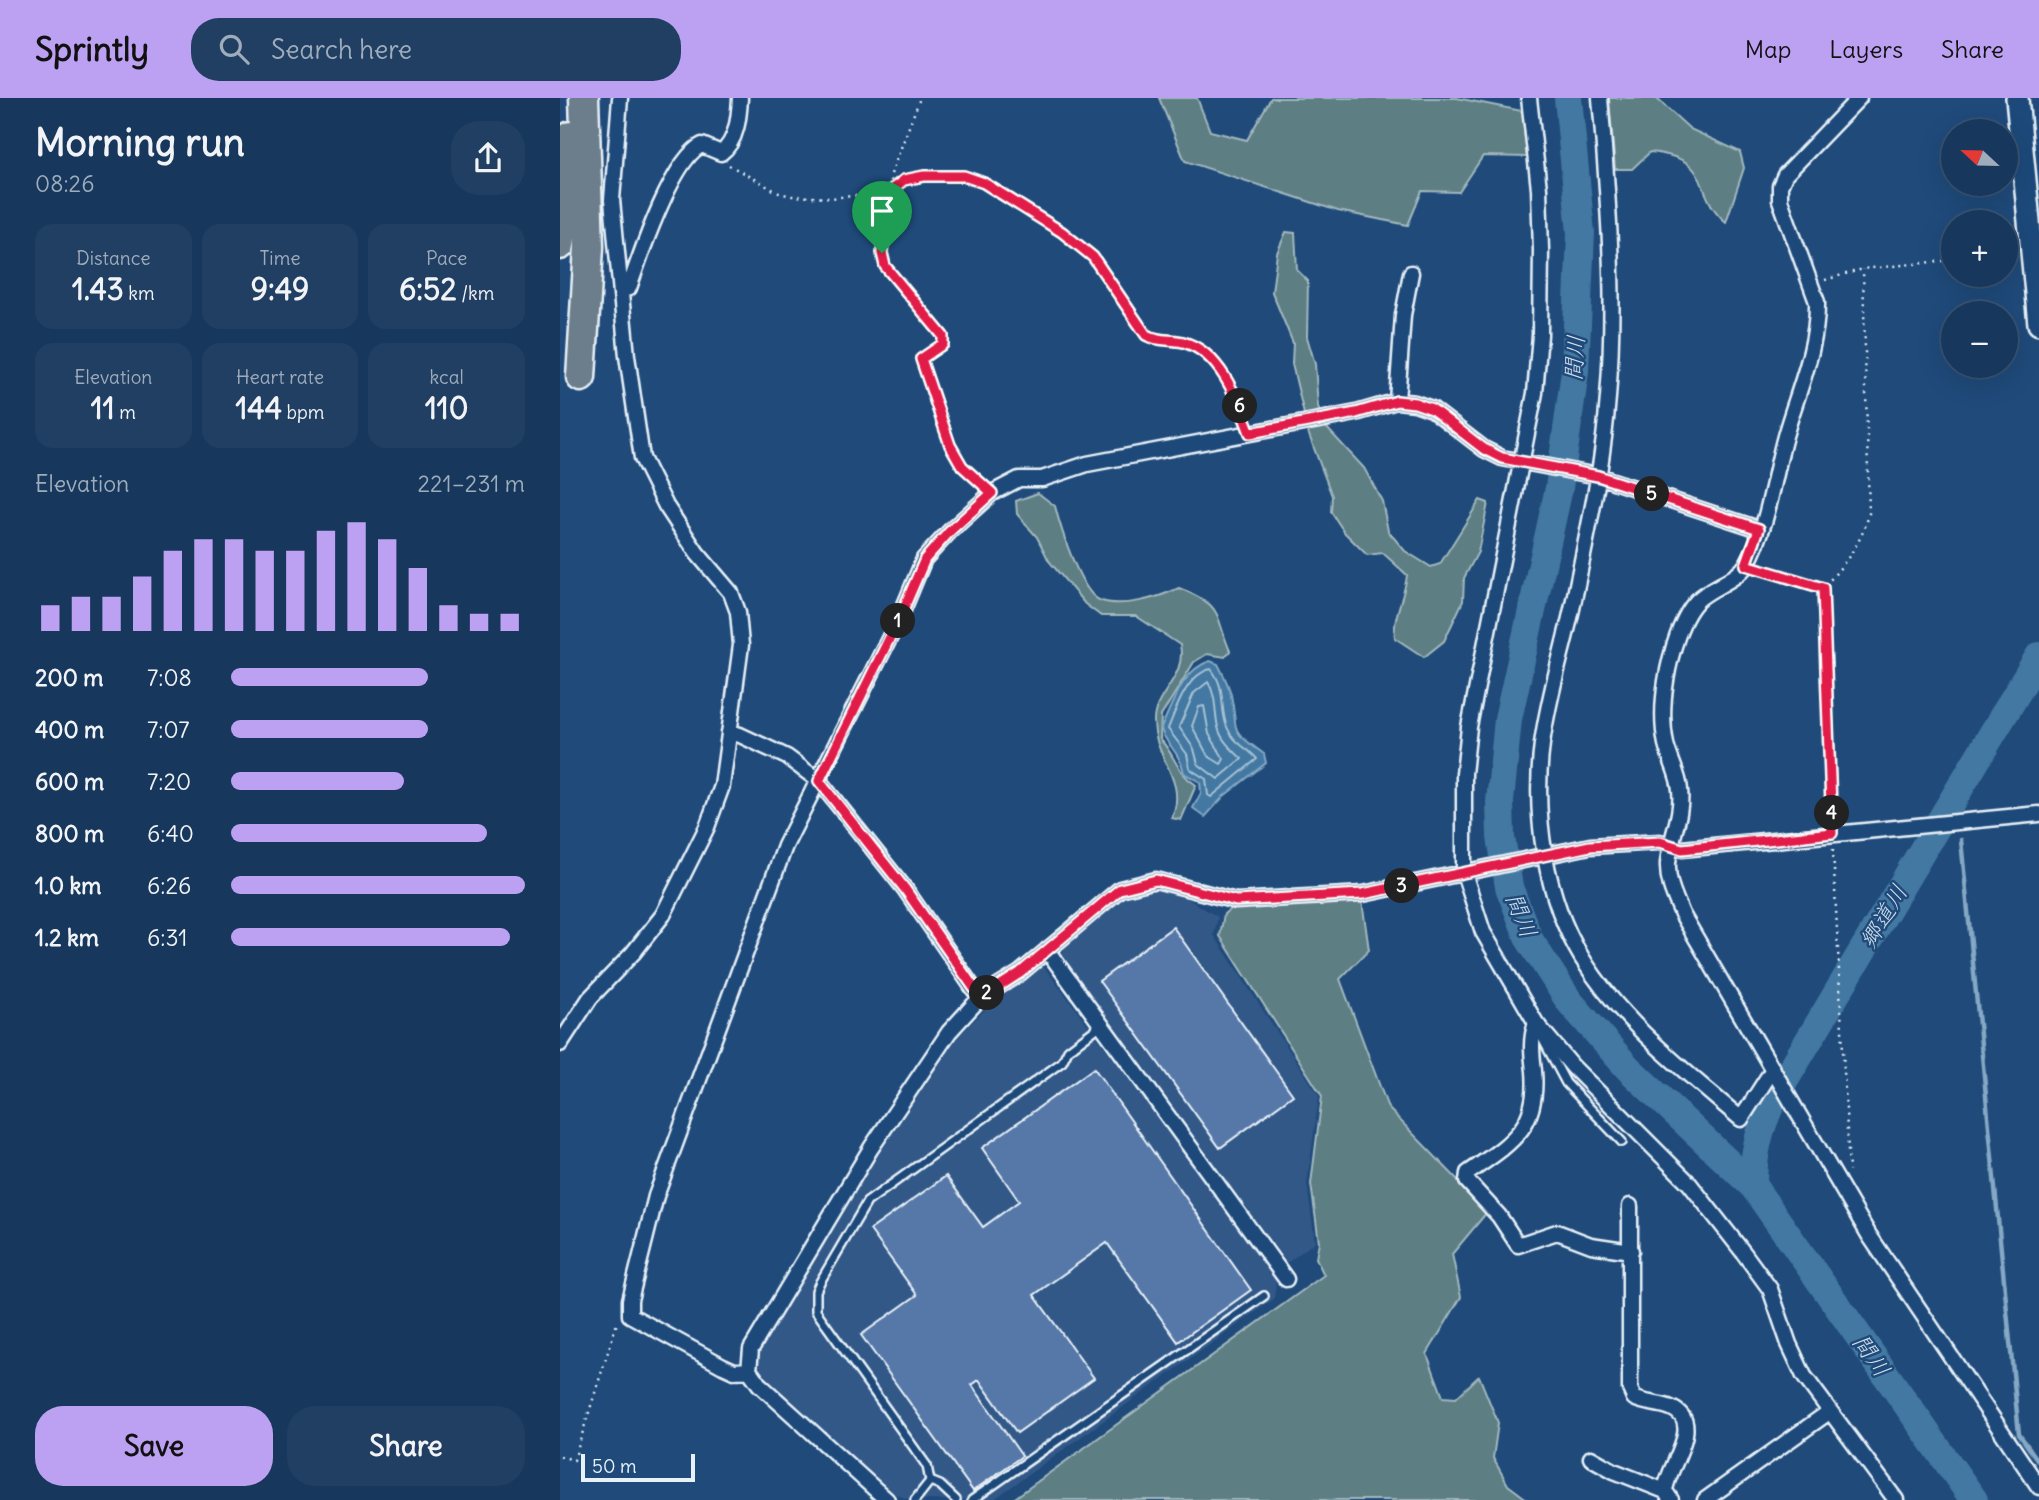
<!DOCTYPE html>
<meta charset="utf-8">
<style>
body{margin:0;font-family:Delius,"Klee One",sans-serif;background:#203f62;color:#f1f3f6;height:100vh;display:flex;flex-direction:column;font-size:26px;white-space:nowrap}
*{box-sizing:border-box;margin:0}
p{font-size:23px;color:#9eacbb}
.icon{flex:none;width:38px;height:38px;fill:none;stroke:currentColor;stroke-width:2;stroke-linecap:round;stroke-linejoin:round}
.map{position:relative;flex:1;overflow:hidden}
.sheet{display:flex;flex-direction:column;background:#17385c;width:560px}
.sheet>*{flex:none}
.needle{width:46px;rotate:292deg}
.controls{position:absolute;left:1381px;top:21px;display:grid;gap:14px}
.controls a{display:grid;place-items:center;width:77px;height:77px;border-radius:50%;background:#17385c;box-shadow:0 7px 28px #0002,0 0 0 2px #365272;font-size:35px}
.scale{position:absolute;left:21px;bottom:18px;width:114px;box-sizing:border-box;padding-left:7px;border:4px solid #e8f1f8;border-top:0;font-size:19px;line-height:24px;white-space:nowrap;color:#e8f1f8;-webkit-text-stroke:5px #1f4a7a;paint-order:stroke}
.pin{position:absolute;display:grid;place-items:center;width:60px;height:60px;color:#fff;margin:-72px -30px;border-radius:50% 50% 50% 0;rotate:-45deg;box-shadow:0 0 7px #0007}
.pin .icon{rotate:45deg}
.km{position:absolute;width:35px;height:35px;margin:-18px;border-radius:50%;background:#222;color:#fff;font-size:19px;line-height:35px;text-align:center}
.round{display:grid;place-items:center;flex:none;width:74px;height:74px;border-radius:28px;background:#203f62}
.overview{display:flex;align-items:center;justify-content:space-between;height:119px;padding:0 35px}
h1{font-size:38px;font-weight:700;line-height:52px}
.stats{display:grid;grid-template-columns:repeat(3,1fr);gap:10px;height:119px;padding:7px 35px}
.stats div{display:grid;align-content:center;border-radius:18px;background:#203f62;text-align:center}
.stats b{font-size:30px;font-weight:700}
.stats small{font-size:19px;font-weight:400}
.stats p{font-size:19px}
.chart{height:196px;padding:14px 35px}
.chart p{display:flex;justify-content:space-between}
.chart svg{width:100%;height:126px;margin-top:7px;stroke:#bca0f2;stroke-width:6}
.primary-button{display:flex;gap:14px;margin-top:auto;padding:14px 35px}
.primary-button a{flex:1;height:80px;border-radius:28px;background:#bca0f2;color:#111;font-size:28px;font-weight:700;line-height:80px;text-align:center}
.primary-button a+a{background:#203f62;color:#f1f3f6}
ul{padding:0 35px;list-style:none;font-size:23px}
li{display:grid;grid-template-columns:112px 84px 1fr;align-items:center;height:52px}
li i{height:18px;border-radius:9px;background:#bca0f2}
header{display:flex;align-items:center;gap:42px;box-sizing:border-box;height:98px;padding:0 35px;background:#bca0f2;color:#111}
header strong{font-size:33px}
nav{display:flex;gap:38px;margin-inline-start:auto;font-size:24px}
.search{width:490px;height:63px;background:#203f62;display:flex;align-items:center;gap:18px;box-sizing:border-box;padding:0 24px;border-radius:28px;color:#9eacbb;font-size:26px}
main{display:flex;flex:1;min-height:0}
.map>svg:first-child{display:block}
.built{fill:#305888}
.green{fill:#5d7e83;stroke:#a2b8be;stroke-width:2}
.water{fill:#4378a1;stroke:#85a8c4;stroke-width:2}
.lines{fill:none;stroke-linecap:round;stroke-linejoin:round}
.shore{stroke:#a6c1d5;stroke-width:2}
.stream{stroke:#85a8c4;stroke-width:4.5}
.river{stroke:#4378a1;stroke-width:28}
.building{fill:#5778a8;stroke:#e8f1f8;stroke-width:2}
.lane-casing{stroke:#e8f1f8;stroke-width:12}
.street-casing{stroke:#e8f1f8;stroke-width:19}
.secondary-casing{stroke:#e8f1f8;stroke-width:26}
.highway-casing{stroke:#e8f1f8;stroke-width:33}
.path{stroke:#e8f1f8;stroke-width:2.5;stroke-dasharray:2 5;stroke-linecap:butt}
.lane{stroke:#1f4a7a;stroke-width:7}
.street{stroke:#1f4a7a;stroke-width:14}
.secondary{stroke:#1f4a7a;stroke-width:21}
.highway{stroke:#6c7d8b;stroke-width:28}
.route-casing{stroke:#fff;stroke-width:14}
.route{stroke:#e11d48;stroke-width:9}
.labels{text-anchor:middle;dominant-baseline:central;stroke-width:5;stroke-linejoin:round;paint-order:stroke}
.water-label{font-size:23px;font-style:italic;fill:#cfdfeb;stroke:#1f4a7a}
</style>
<header>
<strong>Sprintly</strong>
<div class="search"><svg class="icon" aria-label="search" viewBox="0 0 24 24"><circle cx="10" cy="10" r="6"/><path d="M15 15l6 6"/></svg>Search here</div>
<nav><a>Map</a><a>Layers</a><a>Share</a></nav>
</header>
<main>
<section class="sheet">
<div class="overview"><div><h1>Morning run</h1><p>08:26</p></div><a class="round"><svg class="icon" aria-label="share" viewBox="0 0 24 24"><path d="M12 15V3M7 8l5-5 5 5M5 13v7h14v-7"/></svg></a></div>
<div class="stats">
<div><p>Distance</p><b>1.43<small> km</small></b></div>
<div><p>Time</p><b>9:49</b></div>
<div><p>Pace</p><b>6:52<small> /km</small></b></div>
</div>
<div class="stats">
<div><p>Elevation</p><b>11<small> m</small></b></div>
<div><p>Heart rate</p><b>144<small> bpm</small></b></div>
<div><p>kcal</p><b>110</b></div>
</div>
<div class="chart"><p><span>Elevation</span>221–231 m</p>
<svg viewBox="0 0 160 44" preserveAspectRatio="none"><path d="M5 44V35M15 44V32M25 44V32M35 44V25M45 44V16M55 44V12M65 44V12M75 44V16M85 44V16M95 44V9M105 44V6M115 44V12M125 44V22M135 44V35M145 44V38M155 44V38"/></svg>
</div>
<ul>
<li><b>200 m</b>7:08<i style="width:67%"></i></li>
<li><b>400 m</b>7:07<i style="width:67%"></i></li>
<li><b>600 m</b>7:20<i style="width:59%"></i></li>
<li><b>800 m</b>6:40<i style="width:87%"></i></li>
<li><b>1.0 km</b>6:26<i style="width:100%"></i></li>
<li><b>1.2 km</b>6:31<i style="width:95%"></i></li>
</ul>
<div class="primary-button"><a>Save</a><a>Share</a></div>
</section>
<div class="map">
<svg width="1479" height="1402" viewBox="0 0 1479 1402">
<rect width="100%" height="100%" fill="#1f4a7a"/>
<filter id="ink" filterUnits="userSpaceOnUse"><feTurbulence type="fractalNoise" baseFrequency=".0143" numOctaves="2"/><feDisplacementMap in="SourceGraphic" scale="14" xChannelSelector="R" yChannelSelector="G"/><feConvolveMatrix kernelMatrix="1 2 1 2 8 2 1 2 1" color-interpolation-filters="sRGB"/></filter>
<g filter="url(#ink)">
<path class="built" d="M592,788L613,792L658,819L654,837L759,998L747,1086L755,1144L727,1165L502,858L507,840L568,793Z
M484,869L717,1176L714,1201L433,1402H349L329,1393L201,1278L196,1254L320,1052L395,942L449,887L473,871Z"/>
<path class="green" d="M599,0H637L650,33L687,42L711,0H897L962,13L967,59L923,58L899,94L862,93L848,127L778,113L625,63Z
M1049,0H1096L1130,31L1180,54L1184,70L1166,124C1130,93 1156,61 1090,54L1072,71H1055Z
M726,134L735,135L737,172L748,183L747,239L755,266L758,309L765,328L804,370L822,403L828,433L845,453L871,469L880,466L920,402L928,405L918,454L904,480L903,503L884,543L864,559L835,540C832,520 845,498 847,477L823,455L807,457L785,435L771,414L772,398L749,337L732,266L733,245L712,194L717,155Z
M478,395L495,408C500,428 520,493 539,502C561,511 598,500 619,490C665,509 653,513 670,553L665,559L647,556L634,564L601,618L600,641C617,660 615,673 636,687L621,722L612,720C628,680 593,661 594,622C595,595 627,579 620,547L576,518H541L525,506L489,463L477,439L457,416L456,403Z
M802,803L809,852L780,881L828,1010L928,1113L892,1156L901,1199L867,1256L883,1299L896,1300L919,1278L938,1325L933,1360L948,1387L968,1402H452L764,1177L756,1160L759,1144L751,1086L762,998L660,838L664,816L675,807Z"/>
<path class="water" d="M650,563L658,566C663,576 669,587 671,597C679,635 667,630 704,656L706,665L664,698L645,719L633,710L641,695L640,684L624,675C620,653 602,642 601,630C613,605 622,572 650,563Z"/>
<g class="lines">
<path class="shore" d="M651,571C667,591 659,609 667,629C673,645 688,650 697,661L651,699L648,697L646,681L630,671L627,656L608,631C616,611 627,576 651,571Z
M648,584C657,599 654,613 658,629C661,643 673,652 682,661L658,681L638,666L634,651L619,629L634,595Z
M644,608L649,636L664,661L661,666L648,658L632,628L639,609Z"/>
<path class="stream" d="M1401,742L1459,1336L1479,1364"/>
<path class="river" d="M1008,0L1021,135L1015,273L999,390L948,621L940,704L941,739L949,789L969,841L1009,903L1068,970L1193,1088L1414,1402
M1193,1088C1193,1056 1199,1031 1213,1002L1479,558"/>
</g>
<path class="building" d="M613,829L733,997L660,1050L539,883Z
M534,970L691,1192L618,1244L547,1145L474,1197L534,1280L457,1335L419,1282L412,1287L462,1358L413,1393L301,1237L357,1197L310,1132L386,1078L423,1129L459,1103L422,1050Z"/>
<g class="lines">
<g class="lane-casing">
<path id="lane" d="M982,940L1006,985L1062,1044
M370,1383L380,1387L396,1402
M355,1402L370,1383L367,1368L256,1213V1193L260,1184L307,1104L502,964L508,952L541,927
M412,1402L704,1198"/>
</g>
<g class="street-casing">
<path id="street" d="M969,0L979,91L981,152L980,237L975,295L909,629L904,676V775L923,834L976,925L1013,969L1129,1085L1183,1154L1210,1191L1229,1246L1244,1278L1336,1402
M1040,0C1051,129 1060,251 1038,381C1030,424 1021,468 1012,511C1002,556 988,600 982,646C973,717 985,799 1022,860C1061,924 1125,973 1181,1021L1213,971
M1299,0L1225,77L1220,88V102L1257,204C1258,250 1237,295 1225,338C1214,378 1208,429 1187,466C1177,482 1154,488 1140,500C1121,516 1110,558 1106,583C1103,602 1102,627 1106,646C1110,662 1119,677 1120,692C1123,718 1110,740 1108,765C1107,784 1115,799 1122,816L1309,1137L1479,1389
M61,193L69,190C80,158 112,61 142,47L161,55C177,43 179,19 180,0
M837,303L843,217L851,175
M169,634L180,637L227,659L259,683L345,791L420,900
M487,852L726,1181
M976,925C970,941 972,956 974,973C979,1030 951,1045 908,1075L907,1083L939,1118L958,1147L997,1134L1031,1147L1071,1153
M0,946L30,900L73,855L103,817L147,729L162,688L181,547L178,514L171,495L137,455L106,408L82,360L67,258L52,102L60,0
M1070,1108V1291L1074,1300C1085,1306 1099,1305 1111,1310C1146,1325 1107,1369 1105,1393
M189,1272L174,1273L163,1268L70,1217V1202L96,1098L225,748L340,519L364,461L390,433L432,395L459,381H482L527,366L796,315L837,303L855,305L872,311L924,351L942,360L1038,378L1199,431
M1031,1360L1054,1373L1105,1393L1111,1402
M327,1402L199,1286L189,1272L191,1251L311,1050L389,934L420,900L460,875L560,791L596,782L676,803L803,796L1030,748L1100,744L1122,751L1479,716
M1145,1402L1269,1314"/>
</g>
<g class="secondary-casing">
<path id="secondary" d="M1457,0L1479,226"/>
</g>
<g class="highway-casing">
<path id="highway" d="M0,147L11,38
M21,279L29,149L24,0"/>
</g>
<path class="path" d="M169,67L219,95L232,98L269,100L328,95L344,82L364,78H404L424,85L481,120L533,159L586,237C599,244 610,241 624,245C656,253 674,293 685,322
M331,90V76L360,0
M327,96L322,154L325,168L383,238V245L361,261C377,308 384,351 422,386
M1446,157H1455
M1265,182L1303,171L1393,162
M1199,472L1263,490
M1272,724L1263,490C1284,466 1301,447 1309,416L1303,171
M1273,751L1289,1073
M0,1358L14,1362L57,1225"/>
<use href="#lane" class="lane"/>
<use href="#street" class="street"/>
<use href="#secondary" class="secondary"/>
<use href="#highway" class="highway"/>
</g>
</g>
<g class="lines" filter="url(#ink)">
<g class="route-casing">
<path id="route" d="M364,78H404L424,85L502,134L533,159L586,237C599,244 610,241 623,244C661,254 678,303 690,335L796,315L837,303L855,305L872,311L924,351L942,360L1038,378L1199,431L1186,467L1263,490L1272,735L1122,751L1100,744L1030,748L803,796L676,803L596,782L560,791L460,875L421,900L345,791L259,683L340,519L365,461L390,433L432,395L402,368L390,347L361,261L383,246V238L325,168L322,155L327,95L344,82Z"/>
</g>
<use href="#route" class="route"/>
</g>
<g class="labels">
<g class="water-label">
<text transform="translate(1014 260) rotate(-86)">間川</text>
<text transform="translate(962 817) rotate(68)">間川</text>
<text transform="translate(1323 818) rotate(-59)">郷道川</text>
<text transform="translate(1312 1257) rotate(55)">間川</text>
</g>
</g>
</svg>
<div class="controls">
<a><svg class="needle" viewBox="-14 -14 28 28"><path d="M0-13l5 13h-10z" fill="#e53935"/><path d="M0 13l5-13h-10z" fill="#9eacbb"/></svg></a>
<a>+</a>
<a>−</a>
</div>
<div class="scale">50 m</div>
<div class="pin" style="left:322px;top:155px;background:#1e9e55"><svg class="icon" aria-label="arrive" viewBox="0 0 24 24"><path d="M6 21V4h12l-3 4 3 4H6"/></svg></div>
<b class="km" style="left:338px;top:523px">1</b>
<b class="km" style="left:427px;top:895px">2</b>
<b class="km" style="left:842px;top:788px">3</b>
<b class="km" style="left:1272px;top:715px">4</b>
<b class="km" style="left:1092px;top:396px">5</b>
<b class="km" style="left:680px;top:308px">6</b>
</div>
</main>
